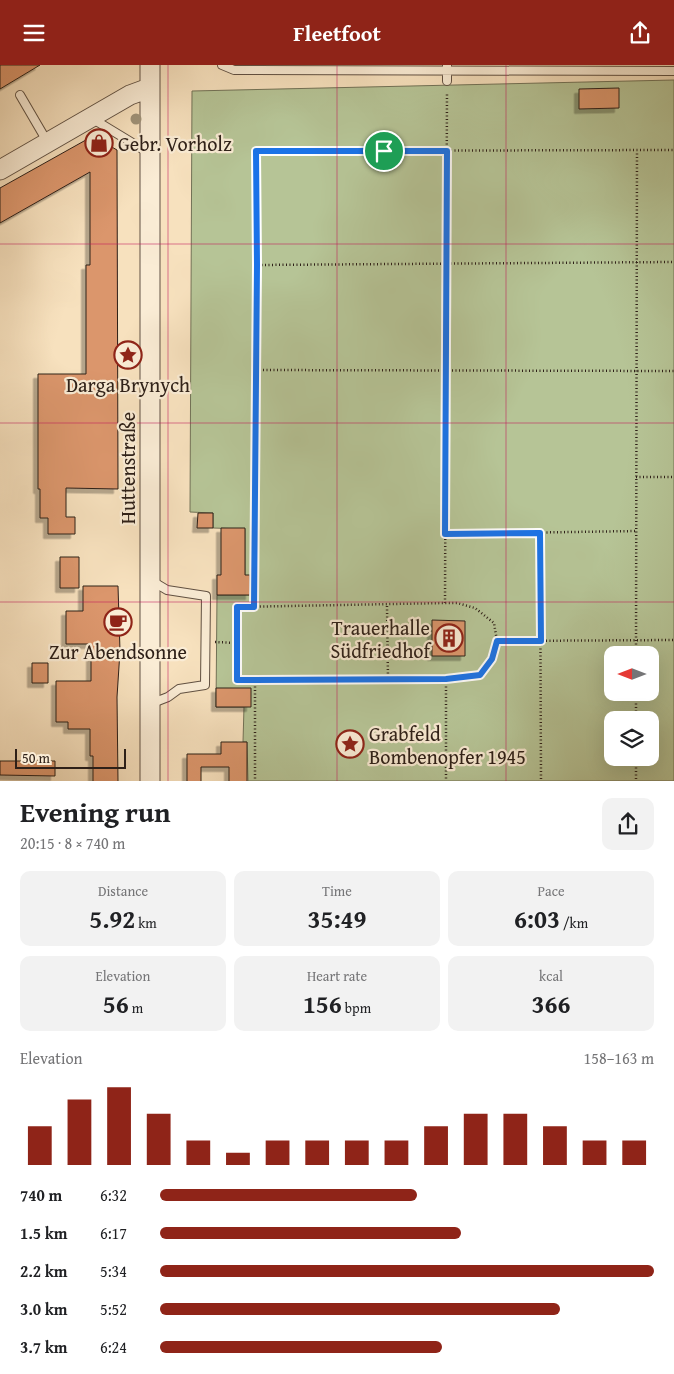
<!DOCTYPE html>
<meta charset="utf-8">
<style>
body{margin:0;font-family:"Gentium Book Plus",serif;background:#f2f2f2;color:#202124;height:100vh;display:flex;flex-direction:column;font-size:19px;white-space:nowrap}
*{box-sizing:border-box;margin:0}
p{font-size:16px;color:#757577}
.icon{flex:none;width:28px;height:28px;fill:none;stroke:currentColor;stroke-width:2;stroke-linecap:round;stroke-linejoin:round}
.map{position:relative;height:716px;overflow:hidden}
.panel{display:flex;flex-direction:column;background:#fff;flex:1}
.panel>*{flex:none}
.needle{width:32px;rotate:270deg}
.tools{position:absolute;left:604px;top:581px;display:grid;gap:10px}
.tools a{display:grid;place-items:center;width:55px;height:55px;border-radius:10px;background:#fff;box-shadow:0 5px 20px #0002;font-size:25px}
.scale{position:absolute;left:15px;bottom:12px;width:111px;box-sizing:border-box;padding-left:5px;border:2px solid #2e2018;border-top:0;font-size:14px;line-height:18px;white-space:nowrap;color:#2e2018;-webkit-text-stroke:4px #faecd5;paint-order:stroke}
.pin{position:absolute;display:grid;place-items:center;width:42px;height:42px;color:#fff;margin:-21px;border:2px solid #fff;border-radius:50%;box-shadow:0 1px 5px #0007}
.round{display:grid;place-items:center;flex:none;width:52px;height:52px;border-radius:10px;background:#f2f2f2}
.head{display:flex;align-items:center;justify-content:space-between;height:85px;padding:0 20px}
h1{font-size:28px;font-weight:800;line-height:38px}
.metrics{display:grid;grid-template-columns:repeat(3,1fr);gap:8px;height:85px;padding:5px 20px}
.metrics div{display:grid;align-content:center;border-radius:10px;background:#f2f2f2;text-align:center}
.metrics b{font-size:25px;font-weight:800}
.metrics small{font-size:14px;font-weight:400}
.metrics p{font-size:14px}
.chart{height:140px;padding:10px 20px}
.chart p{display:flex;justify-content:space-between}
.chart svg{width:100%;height:90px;margin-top:5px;stroke:#8f2418;stroke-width:6}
ul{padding:0 20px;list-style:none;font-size:16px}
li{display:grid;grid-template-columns:80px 60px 1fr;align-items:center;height:38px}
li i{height:12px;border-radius:6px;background:#8f2418}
header{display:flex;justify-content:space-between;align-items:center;height:65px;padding:0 20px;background:#8f2418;color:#fff;font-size:22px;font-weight:800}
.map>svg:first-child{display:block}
.green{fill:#b6c496;stroke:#727257;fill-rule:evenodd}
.building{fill:#db966c;stroke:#2e2018;filter:url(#shadow)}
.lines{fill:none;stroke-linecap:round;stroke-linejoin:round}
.service-casing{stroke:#605042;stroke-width:10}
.tertiary-casing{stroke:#605042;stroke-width:21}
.path{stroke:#2e2018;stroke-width:2.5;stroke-dasharray:1 2.5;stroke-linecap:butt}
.service{stroke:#faecd5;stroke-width:8}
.tertiary{stroke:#faecd5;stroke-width:19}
.tree{fill:#9f9278}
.route-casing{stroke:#fff;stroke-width:10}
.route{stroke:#1a73e8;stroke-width:6}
.grid{fill:none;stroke:#c2185b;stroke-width:1;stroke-opacity:0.55}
.labels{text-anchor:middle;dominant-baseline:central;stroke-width:4.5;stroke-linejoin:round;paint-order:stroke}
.poi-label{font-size:20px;fill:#2e2018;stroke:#faecd5;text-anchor:start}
.street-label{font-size:20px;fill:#2e2018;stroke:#faecd5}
</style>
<header><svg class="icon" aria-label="menu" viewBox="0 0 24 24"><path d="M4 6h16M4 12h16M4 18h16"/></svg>Fleetfoot<svg class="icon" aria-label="share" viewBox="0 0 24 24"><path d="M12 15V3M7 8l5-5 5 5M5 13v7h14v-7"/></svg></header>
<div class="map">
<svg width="674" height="717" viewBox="0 0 674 717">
<defs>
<filter id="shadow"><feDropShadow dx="-4.5" dy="4.5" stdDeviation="0" flood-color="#0004"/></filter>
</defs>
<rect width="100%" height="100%" fill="#f7e1be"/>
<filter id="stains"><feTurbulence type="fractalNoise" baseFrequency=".004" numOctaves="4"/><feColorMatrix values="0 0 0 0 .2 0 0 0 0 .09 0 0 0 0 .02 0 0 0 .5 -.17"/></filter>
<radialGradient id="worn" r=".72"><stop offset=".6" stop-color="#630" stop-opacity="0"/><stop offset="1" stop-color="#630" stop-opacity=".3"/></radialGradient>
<path class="green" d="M674,15V716H248L247,677H243L244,642H216L217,530H250L245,510V464L213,463V448L190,447L192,26ZM612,590H650V628H612ZM612,655H650V692H612Z"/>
<path class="building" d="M0,0H40L0,24Z
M619,23V43L579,44V24Z
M93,71L117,85L118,424L66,423V452H75V469H48V453H40V424H38V309H86V200H90V107L0,158V123Z
M198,448H213V463H197Z
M221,463H245V510H250V530H217V510H221Z
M60,492H79V523H60Z
M83,521H118L120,586L117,632L118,717H93V691H90V664H68V657H56V616H91V579H66V546H83Z
M432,555L465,556V591H432Z
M32,598H48V618H32Z
M216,623H251V642H216Z
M221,677H247V717H229V702H201V717H187V689H221Z
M0,696H55V711L0,710Z"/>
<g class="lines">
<g class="service-casing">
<path id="service" d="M222,0L234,5L674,6
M447,16V0
M20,30L48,78
M93,54L149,88
M150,639L168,632L179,624L205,620L206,531L167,525L152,516"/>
</g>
<g class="tertiary-casing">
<path id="tertiary" d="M150,0V717
M0,105L130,30L149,23"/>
</g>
<path class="path" d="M257,200V86L674,85
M256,305L674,306
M636,412H674
M540,468L541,717
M445,469L636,466
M445,538L447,27
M387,541L388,614
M254,542L257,200L674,197
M497,576L674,575
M215,577L237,578V615L255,616L446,614L480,610L492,595L497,576L494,558L475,543L457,538H445L237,542V578
M636,590L637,86
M636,628V655
M636,692V717
M255,717V616
M446,717V614"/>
<use href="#service" class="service"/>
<use href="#tertiary" class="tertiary"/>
</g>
<circle class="tree" cx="136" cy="54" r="5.5"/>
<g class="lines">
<g class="route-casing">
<path id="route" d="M256,86H447L445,469L540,468L541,576H497L492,594L480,610L446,614L237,615V542H254L257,200Z"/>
</g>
<use href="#route" class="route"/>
</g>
<path class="grid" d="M168,0V717M337,0V717M506,0V717M0,179H674M0,358H674M0,537H674"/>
<defs>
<g id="shop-ring" transform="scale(1.4375)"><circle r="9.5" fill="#faecd5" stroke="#8f2418" stroke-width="1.5"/><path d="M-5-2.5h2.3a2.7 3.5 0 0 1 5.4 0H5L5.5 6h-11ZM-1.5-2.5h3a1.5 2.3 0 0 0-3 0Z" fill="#8f2418"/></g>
<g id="sight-ring" transform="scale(1.4375)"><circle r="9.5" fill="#faecd5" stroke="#8f2418" stroke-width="1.5"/><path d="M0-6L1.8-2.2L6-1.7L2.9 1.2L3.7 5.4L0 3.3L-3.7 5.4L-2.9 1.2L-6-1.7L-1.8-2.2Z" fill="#8f2418"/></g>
<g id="cafe-ring" transform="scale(1.4375)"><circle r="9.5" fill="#faecd5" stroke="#8f2418" stroke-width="1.5"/><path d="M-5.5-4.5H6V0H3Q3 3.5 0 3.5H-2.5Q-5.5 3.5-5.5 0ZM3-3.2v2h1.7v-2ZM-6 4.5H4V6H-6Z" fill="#8f2418"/></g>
<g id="building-ring" transform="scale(1.4375)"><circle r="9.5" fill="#faecd5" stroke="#8f2418" stroke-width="1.5"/><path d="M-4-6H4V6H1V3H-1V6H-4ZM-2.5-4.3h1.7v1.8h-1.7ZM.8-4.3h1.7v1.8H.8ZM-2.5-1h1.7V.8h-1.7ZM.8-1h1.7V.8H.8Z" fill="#8f2418"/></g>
</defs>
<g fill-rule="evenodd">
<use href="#shop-ring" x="99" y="78"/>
<use href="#sight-ring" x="128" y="290"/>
<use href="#cafe-ring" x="118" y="557"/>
<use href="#building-ring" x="449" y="573"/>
<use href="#sight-ring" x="350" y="679"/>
</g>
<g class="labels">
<g class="poi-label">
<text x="118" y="78">Gebr. Vorholz</text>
<text x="128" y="319" text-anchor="middle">Darga Brynych</text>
<text x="430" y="562" text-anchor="end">Trauerhalle<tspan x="430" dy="23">Südfriedhof</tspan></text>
<text x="118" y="586" text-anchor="middle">Zur Abendsonne</text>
<text x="369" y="668">Grabfeld<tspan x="369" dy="23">Bombenopfer 1945</tspan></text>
</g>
<g class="street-label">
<text transform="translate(127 403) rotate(-90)">Huttenstraße</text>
</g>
</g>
<rect width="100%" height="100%" filter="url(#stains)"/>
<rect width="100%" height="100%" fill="url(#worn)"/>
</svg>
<div class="tools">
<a><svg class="needle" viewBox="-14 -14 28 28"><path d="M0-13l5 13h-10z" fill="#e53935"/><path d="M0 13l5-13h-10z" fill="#757577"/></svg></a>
<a><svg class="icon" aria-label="layers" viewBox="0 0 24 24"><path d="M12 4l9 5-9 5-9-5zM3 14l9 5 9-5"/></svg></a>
</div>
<div class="scale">50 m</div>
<div class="pin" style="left:384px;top:86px;background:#1e9e55"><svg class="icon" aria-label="arrive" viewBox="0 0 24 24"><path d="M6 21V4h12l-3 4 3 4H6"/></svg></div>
</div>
<section class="panel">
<div class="head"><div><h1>Evening run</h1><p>20:15 · 8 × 740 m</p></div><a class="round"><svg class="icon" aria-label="share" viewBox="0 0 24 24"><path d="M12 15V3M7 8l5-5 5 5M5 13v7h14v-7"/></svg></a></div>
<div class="metrics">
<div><p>Distance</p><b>5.92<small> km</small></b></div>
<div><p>Time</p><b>35:49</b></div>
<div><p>Pace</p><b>6:03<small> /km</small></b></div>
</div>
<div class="metrics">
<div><p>Elevation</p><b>56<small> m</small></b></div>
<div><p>Heart rate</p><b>156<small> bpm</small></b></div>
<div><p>kcal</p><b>366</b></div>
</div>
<div class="chart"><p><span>Elevation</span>158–163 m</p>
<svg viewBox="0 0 160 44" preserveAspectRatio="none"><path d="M5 44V25M15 44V12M25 44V6M35 44V19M45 44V32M55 44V38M65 44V32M75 44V32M85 44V32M95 44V32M105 44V25M115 44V19M125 44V19M135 44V25M145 44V32M155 44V32"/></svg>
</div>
<ul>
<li><b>740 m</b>6:32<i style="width:52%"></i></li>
<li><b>1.5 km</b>6:17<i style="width:61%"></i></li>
<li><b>2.2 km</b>5:34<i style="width:100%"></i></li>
<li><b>3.0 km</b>5:52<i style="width:81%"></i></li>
<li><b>3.7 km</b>6:24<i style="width:57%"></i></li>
</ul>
</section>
